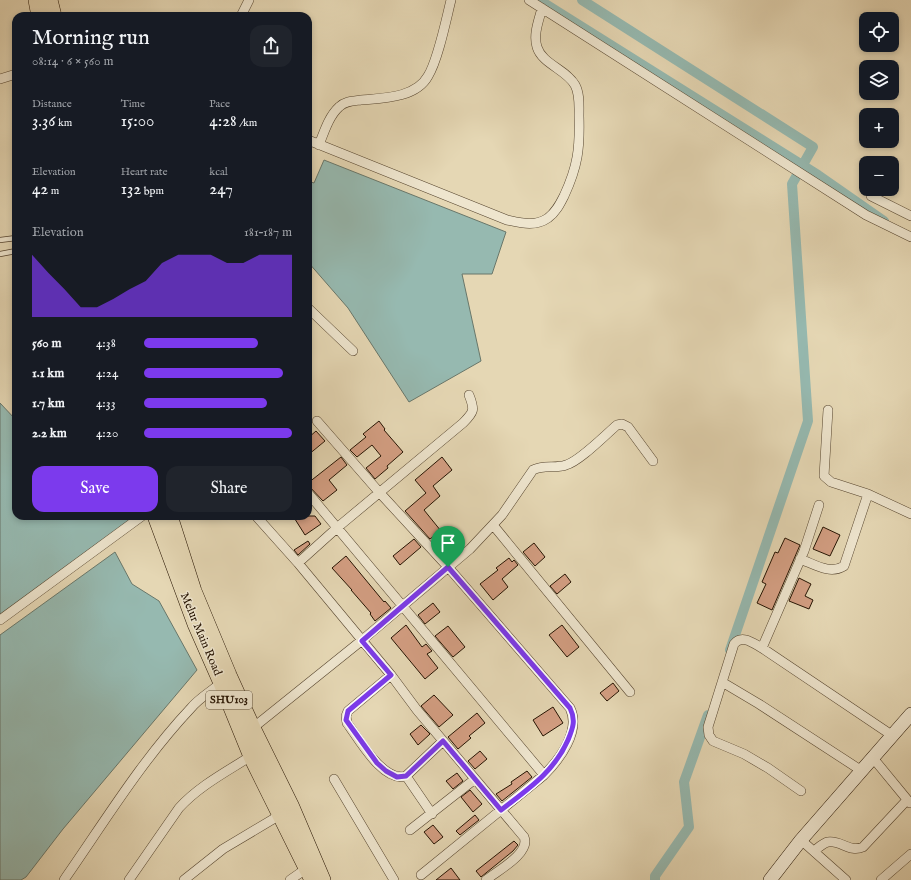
<!DOCTYPE html>
<meta charset="utf-8">
<style>
body{margin:0;font-family:"IM FELL English",serif;background:#20242c;color:#f1f3f6;height:100vh;display:flex;flex-direction:column;font-size:15px;white-space:nowrap}
*{box-sizing:border-box;margin:0}
p{font-size:13px;color:#9ea1a6}
.icon{flex:none;width:22px;height:22px;fill:none;stroke:currentColor;stroke-width:2;stroke-linecap:round;stroke-linejoin:round}
.map{position:relative;flex:1;overflow:hidden}
.panel{position:absolute;left:12px;top:12px;width:300px;height:508px;display:flex;flex-direction:column;background:#171b24;border-radius:12px;box-shadow:0 2px 6px #0003}
.panel>*{flex:none}
.controls{position:absolute;left:859px;top:12px;display:grid;gap:8px}
.controls a{display:grid;place-items:center;width:40px;height:40px;border-radius:8px;background:#171b24;box-shadow:0 2px 6px #0003;font-size:20px}
.pin{position:absolute;display:grid;place-items:center;width:34px;height:34px;color:#fff;margin:-41px -17px;border-radius:50% 50% 50% 0;rotate:-45deg;box-shadow:0 0 4px #0007}
.pin .icon{rotate:45deg}
.round{display:grid;place-items:center;flex:none;width:42px;height:42px;border-radius:12px;background:#20242c}
.summary{display:flex;align-items:center;justify-content:space-between;height:68px;padding:0 20px}
h1{font-size:22px;font-weight:600;line-height:30px}
.figures{display:grid;grid-template-columns:repeat(3,1fr);gap:6px;height:68px;padding:4px 20px}
.figures div{display:grid;align-content:center}
.figures b{font-size:17px;font-weight:600}
.figures small{font-size:11px;font-weight:400}
.figures p{font-size:11px}
.chart{height:112px;padding:8px 20px}
.chart p{display:flex;justify-content:space-between}
.chart svg{width:100%;height:72px;margin-top:4px;fill:#7c3aed;opacity:.7}
.primary-button{display:flex;gap:8px;margin-top:auto;padding:8px 20px}
.primary-button a{flex:1;height:46px;border-radius:12px;background:#7c3aed;color:#fff;font-size:16px;font-weight:600;line-height:46px;text-align:center}
.primary-button a+a{background:#20242c;color:#f1f3f6}
ul{padding:0 20px;list-style:none;font-size:13px}
li{display:grid;grid-template-columns:64px 48px 1fr;align-items:center;height:30px}
li i{height:10px;border-radius:5px;background:#7c3aed}
.map>svg:first-child{display:block}
.water{fill:#96b9b0;stroke:#69776a}
.lines{fill:none;stroke-linecap:round;stroke-linejoin:round}
.canal{stroke:#96b9b0;stroke-width:10}
.building{fill:#d39e82;stroke:#251302}
.service-casing{stroke:#55442e;stroke-width:6}
.minor-casing{stroke:#55442e;stroke-width:10}
.secondary-casing{stroke:#251302;stroke-width:14}
.primary-casing{stroke:#251302;stroke-width:16}
.service{stroke:#eee5ce;stroke-width:4.5}
.minor{stroke:#eee5ce;stroke-width:9}
.secondary{stroke:#eee5ce;stroke-width:13}
.primary{stroke:#e5d7b4;stroke-width:15}
.route-casing{stroke:#fff;stroke-width:8}
.route{stroke:#7c3aed;stroke-width:5}
.labels{text-anchor:middle;dominant-baseline:central;stroke-width:3;stroke-linejoin:round;paint-order:stroke}
.shield{fill:#eee5ce;stroke:#61523f;stroke-width:1}
.shield-label{font-size:11px;font-weight:bold;fill:#251302}
.street-label{font-size:12px;fill:#251302;stroke:#eee5ce}
</style>
<div class="map">
<svg width="911" height="880" viewBox="0 0 911 880">
<rect width="100%" height="100%" fill="#e5d7b4"/>
<filter id="stains"><feTurbulence type="fractalNoise" baseFrequency=".005" numOctaves="4"/><feColorMatrix values="0 0 0 0 .2 0 0 0 0 .09 0 0 0 0 .02 0 0 0 .5 -.17"/></filter>
<radialGradient id="worn" r=".72"><stop offset=".6" stop-color="#630" stop-opacity="0"/><stop offset="1" stop-color="#630" stop-opacity=".3"/></radialGradient>
<path class="water" d="M324,160L506,232L492,274H462L481,361L409,402L348,308L308,262V181L314,183Z
M0,403L16,420V516H135L0,615Z
M115,552L132,584L159,601L197,670L63,829L26,877L21,880H0V635Z"/>
<g class="lines">
<path class="canal" d="M539,0L818,175L884,221
M582,0L813,147L792,184L808,421L730,650
M655,880V876L689,827L684,782L708,715"/>
</g>
<path class="building" d="M379,421L385,429L384,430L403,452L387,466L388,468L375,479L366,468L381,456L372,445L357,457L350,450L366,437L363,434Z
M316,431L325,441L308,455V438Z
M341,457L347,465L329,480L337,490L323,501L308,485V483Z
M442,457L452,470L433,486L440,496L424,510L441,531L430,539L405,511L426,493L415,480Z
M293,516H315L321,524L305,535Z
M823,527L840,535L830,556L813,549Z
M785,538L800,545L772,610L757,603L766,584L762,582L775,552L778,553Z
M414,539L421,547L400,565L393,556Z
M308,541L310,544L298,555L294,550Z
M534,543L545,557L535,566L523,552Z
M346,556L384,602L385,601L391,608L375,621L370,614L371,613L351,590H352L332,568Z
M509,558L512,562L514,560L518,565L502,579L508,587L493,600L480,584L498,570L496,568Z
M565,574L571,582L557,594L550,586Z
M799,578L811,584L805,596L813,600L809,609L789,601Z
M433,603L440,612L425,624L418,615Z
M406,625L422,647L426,644L432,651L427,654L438,668L425,679L391,638Z
M562,625L579,647L567,657L549,635Z
M448,626L465,647L453,657L435,636Z
M613,683L619,691L607,701L600,693Z
M434,695L453,715L439,727L421,706Z
M553,707L563,723L543,736L533,720Z
M477,713L485,723L469,736L471,738L458,749L448,737Z
M421,725L430,734L418,745L410,734Z
M480,751L487,759L475,769L468,761Z
M527,771L532,777L502,801L496,794L512,784L511,782Z
M457,773L463,781L453,789L446,781Z
M470,790L482,804L473,812L461,797Z
M475,815L479,820L460,835L456,831Z
M433,825L443,837L434,844L424,832Z
M514,841L518,845L513,851L481,877L476,871Z
M451,868L460,880H436Z"/>
<g class="lines">
<g class="service-casing">
<path id="service" d="M0,240L16,238
M0,254L16,251"/>
</g>
<g class="minor-casing">
<path id="minor" d="M529,0L866,215L911,237
M241,16L249,0
M0,79L16,74
M308,140L507,220C521,223 535,227 548,218C556,212 560,204 564,196C578,166 580,148 579,116C579,106 580,94 575,85C567,70 542,64 537,47C533,34 539,20 542,8
M319,145C324,132 329,116 339,107C345,101 353,101 361,100C383,98 416,98 428,76C438,60 446,20 451,0
M871,196L911,216
M308,308L353,351
M317,421L379,492L448,567L570,708C581,731 560,759 544,775L421,875
M308,493L544,775
M868,494L911,514
M256,516L298,563L391,675L417,710L524,837C531,853 497,871 486,880
M493,525L630,692
M800,559C814,564 830,575 844,566L868,494L831,482L824,476L828,410
M298,563L338,527L463,423C474,412 475,410 469,395
M0,620L142,516
M762,648L893,736
M391,675L348,711L346,716L347,723C359,739 383,783 406,776L443,741
M722,682L759,704L862,771
M249,731L361,641L470,549L502,515L533,470C544,464 555,469 566,465C580,461 605,435 617,425L622,424L628,427L653,461
M873,758L910,803
M406,776L432,814
M334,779L394,880
M801,791L768,768L744,754L713,741L709,735L708,727L734,644C742,634 753,643 762,648L804,551L819,505
M410,830L475,779
M801,840L846,880
M814,851C818,848 823,843 828,842C841,840 850,853 863,847L907,800
M64,880C105,821 142,760 191,708C200,697 214,690 224,680
M129,880L179,808C199,786 226,772 251,756
M184,880L223,849L280,815
M290,880L310,866
M881,880L911,854"/>
</g>
<g class="secondary-casing">
<path id="secondary" d="M770,880L801,840L911,714"/>
</g>
<g class="primary-casing">
<path id="primary" d="M36,0L39,16
M50,0L54,16
M155,516L195,624L221,683L252,759L312,880
M170,516L194,591L229,675L253,728L291,805L323,880"/>
</g>
<use href="#service" class="service"/>
<use href="#minor" class="minor"/>
<use href="#secondary" class="secondary"/>
<use href="#primary" class="primary"/>
</g>
<g class="lines">
<g class="route-casing">
<path id="route" d="M448,567L570,708C576,720 573,728 568,740C554,772 528,789 501,810L443,741L406,776L397,777L386,771L377,763L346,720L348,711L391,675L362,641Z"/>
</g>
<use href="#route" class="route"/>
</g>
<g class="labels">
<rect class="shield" x="206" y="691" width="46" height="18" rx="3"/>
<g class="shield-label">
<text x="229" y="700">SHU103</text>
</g>
<g class="street-label">
<text transform="translate(201 634) rotate(67)">Melur Main Road</text>
</g>
</g>
<rect width="100%" height="100%" filter="url(#stains)"/>
<rect width="100%" height="100%" fill="url(#worn)"/>
</svg>
<div class="controls">
<a><svg class="icon" aria-label="locate" viewBox="0 0 24 24"><circle cx="12" cy="12" r="6"/><path d="M12 2v4M12 18v4M2 12h4M18 12h4"/></svg></a>
<a><svg class="icon" aria-label="layers" viewBox="0 0 24 24"><path d="M12 4l9 5-9 5-9-5zM3 14l9 5 9-5"/></svg></a>
<a>+</a>
<a>−</a>
</div>
<div class="pin" style="left:448px;top:567px;background:#1e9e55"><svg class="icon" aria-label="arrive" viewBox="0 0 24 24"><path d="M6 21V4h12l-3 4 3 4H6"/></svg></div>
<section class="panel">
<div class="summary"><div><h1>Morning run</h1><p>08:14 · 6 × 560 m</p></div><a class="round"><svg class="icon" aria-label="share" viewBox="0 0 24 24"><path d="M12 15V3M7 8l5-5 5 5M5 13v7h14v-7"/></svg></a></div>
<div class="figures">
<div><p>Distance</p><b>3.36<small> km</small></b></div>
<div><p>Time</p><b>15:00</b></div>
<div><p>Pace</p><b>4:28<small> /km</small></b></div>
</div>
<div class="figures">
<div><p>Elevation</p><b>42<small> m</small></b></div>
<div><p>Heart rate</p><b>132<small> bpm</small></b></div>
<div><p>kcal</p><b>247</b></div>
</div>
<div class="chart"><p><span>Elevation</span>181–187 m</p>
<svg viewBox="0 0 160 44" preserveAspectRatio="none"><path d="M0 44V6L10 17L20 27L30 38L40 38L50 33L60 27L70 22L80 11L90 6L100 6L110 6L120 11L130 11L140 6L150 6L160 6V44z"/></svg>
</div>
<ul>
<li><b>560 m</b>4:38<i style="width:77%"></i></li>
<li><b>1.1 km</b>4:24<i style="width:94%"></i></li>
<li><b>1.7 km</b>4:33<i style="width:83%"></i></li>
<li><b>2.2 km</b>4:20<i style="width:100%"></i></li>
</ul>
<div class="primary-button"><a>Save</a><a>Share</a></div>
</section>
</div>
